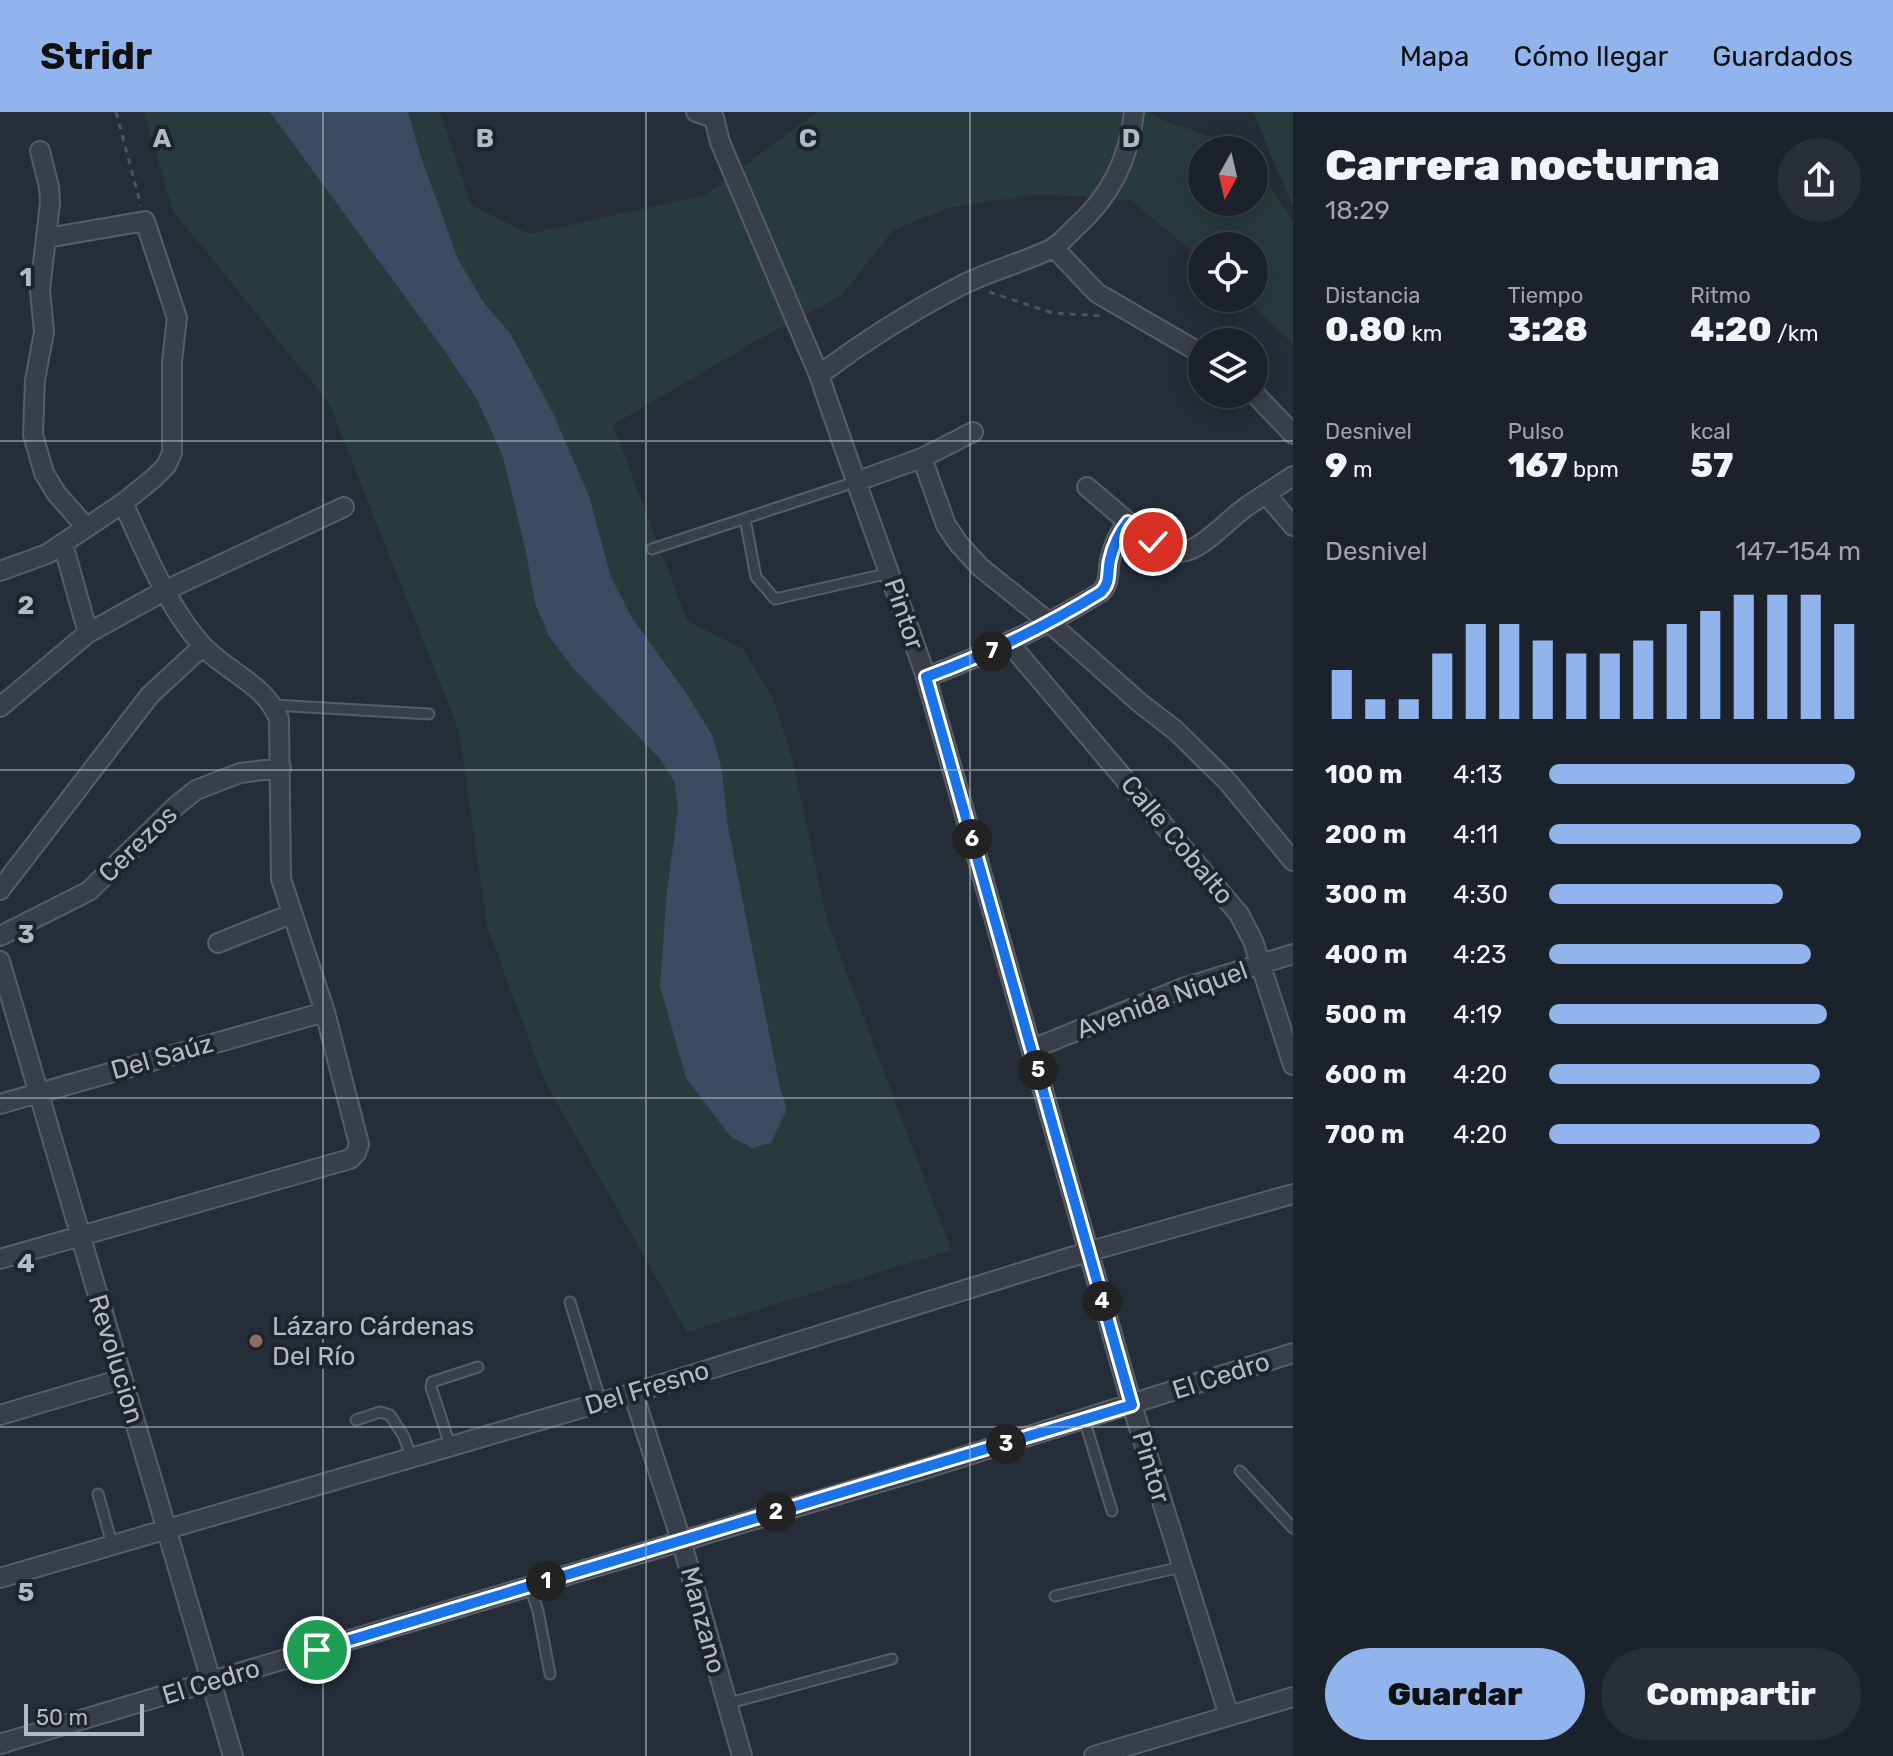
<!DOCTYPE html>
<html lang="es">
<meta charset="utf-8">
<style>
body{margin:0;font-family:Rubik,sans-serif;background:#292f37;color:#f1f3f6;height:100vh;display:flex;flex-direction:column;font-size:30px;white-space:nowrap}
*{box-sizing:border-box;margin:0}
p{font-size:26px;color:#a0a4a9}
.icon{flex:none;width:44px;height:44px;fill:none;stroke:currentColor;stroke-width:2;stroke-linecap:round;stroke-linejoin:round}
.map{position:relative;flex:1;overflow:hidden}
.sheet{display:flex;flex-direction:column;background:#1c222b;width:600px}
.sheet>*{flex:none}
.needle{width:52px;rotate:188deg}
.buttons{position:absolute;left:1188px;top:24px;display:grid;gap:16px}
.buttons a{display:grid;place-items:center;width:80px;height:80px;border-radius:50%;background:#1c222b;box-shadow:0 4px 20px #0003,0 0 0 2px #3a3f47;font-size:40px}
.scale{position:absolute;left:24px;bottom:20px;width:120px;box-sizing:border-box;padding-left:8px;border:4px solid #b4bac5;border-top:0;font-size:22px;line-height:28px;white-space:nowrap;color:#b4bac5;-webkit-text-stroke:6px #1e242e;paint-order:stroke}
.pin{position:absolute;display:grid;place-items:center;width:68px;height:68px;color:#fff;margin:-34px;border:4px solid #fff;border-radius:50%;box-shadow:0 2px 8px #0007}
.km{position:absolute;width:40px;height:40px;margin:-20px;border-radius:50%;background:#222;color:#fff;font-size:22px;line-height:40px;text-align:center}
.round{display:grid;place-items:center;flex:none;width:84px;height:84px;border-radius:42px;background:#292f37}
.head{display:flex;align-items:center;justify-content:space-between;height:136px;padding:0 32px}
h1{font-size:44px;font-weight:800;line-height:60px}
.stats{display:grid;grid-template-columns:repeat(3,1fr);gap:12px;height:136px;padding:8px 32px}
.stats div{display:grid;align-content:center}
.stats b{font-size:34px;font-weight:800}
.stats small{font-size:22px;font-weight:400}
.stats p{font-size:22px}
.chart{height:224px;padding:16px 32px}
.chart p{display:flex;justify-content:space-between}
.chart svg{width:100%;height:144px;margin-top:8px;stroke:#91b4ed;stroke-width:6}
.button{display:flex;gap:16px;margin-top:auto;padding:16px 32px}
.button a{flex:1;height:92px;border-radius:48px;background:#91b4ed;color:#111;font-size:32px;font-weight:800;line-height:92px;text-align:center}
.button a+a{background:#292f37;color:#f1f3f6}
ul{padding:0 32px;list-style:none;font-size:26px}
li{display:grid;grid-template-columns:128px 96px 1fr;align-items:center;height:60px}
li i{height:20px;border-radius:10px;background:#91b4ed}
header{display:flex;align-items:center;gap:48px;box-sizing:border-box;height:112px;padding:0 40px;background:#91b4ed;color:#111}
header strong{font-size:38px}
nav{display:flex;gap:44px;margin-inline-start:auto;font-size:28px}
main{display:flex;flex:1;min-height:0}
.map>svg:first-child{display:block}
.green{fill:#283a3b}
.water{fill:#3c4b61}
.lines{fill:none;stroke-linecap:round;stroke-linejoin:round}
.service-casing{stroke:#575d67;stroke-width:13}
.minor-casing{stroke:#575d67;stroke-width:22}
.path{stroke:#475759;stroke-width:3;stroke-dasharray:6 6;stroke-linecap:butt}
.service{stroke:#383f4a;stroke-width:9}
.minor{stroke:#383f4a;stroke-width:18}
.route-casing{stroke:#fff;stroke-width:16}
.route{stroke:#1a73e8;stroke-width:10}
.grid{fill:none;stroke:#b4bac5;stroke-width:2;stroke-opacity:0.55}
.education-dot{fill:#8d6e63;stroke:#1e242e;stroke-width:3}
.labels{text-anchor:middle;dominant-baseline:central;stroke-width:8;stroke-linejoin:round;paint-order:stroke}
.street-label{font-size:26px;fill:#b4bac5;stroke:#1e242e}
.poi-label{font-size:26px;fill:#b4bac5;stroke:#1e242e;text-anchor:start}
.grid-label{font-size:26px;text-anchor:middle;font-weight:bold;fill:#b4bac5;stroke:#1e242e;stroke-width:8;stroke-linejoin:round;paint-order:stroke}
</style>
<header>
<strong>Stridr</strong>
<nav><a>Mapa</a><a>Cómo llegar</a><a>Guardados</a></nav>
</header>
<main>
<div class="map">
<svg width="1293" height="1644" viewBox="0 0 1293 1644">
<rect width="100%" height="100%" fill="#252d39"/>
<path class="green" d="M144,0H440L471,93L529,122L705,83L816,0H1149L1159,7L1246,36L1248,38H1202V90H1254V48L1293,109V232L1245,186H1254V134H1202V147L1130,88L1039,82L948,96L893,118L842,183L756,229L613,313L687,508L743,537L772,584L792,646L827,808L951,1138L687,1220L544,968L487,814L459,619L329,291L173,99Z
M1253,0H1293V95Z"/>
<path class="water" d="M270,0H408L420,42L458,147L484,191L510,221L553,301L589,384L611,465L632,506L687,582L713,625L722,659L728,715L780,976L787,997L771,1031L752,1036L731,1025L686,966L660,874L667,778L678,698L675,671L660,647L573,556L549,524L535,491L526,440L503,345L477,287L444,238Z"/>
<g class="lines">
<g class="service-casing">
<path id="service" d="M745,407L756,465L775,487L890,461
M652,437L855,370
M273,593L429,602
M570,1190L601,1290
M1084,1307L1112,1399
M356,1308L380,1300L390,1303L404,1325L411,1344
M450,1333L431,1275L432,1270L478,1255
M1240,1359L1293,1416
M98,1382L112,1432
M530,1474L538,1499L550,1562
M1055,1484L1181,1455
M726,1592L892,1547"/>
</g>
<g class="minor-casing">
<path id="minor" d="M696,0L714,6L720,30L819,263
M1134,0C1129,48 1110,85 1074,117C1067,124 1060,132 1051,137C1022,151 989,159 960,174C910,200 864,229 819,263C853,364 891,464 926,565L1132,1293L1229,1604
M40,39L49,75L50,91L40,178L44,220L35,268L33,323L44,361L56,381L86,415
M1054,136L1097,181L1202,242
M1254,281L1293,322
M922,346L973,320
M855,370L922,346L946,413L959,432L980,455L1051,512L1140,591L1175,618L1228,670L1293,749
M1087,375L1128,410
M1266,382L1293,414
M63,432L88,521
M0,459L47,442L123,391L154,366L166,354L172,341V249L177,206L145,109L47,126
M1010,532L1239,802L1253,829L1293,953
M926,565C988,542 1045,515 1101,480C1111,470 1107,460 1110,448C1113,434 1119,421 1128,410C1142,421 1161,441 1181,440C1201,439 1229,407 1246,395C1262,384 1278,374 1293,364
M0,595L88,521L164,479L344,395
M0,778L150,583L203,534
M0,824L89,779L176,694L196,678L240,661L281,656
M218,831L291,802
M0,849L233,1644
M1032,937L1183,876L1293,842
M0,992L325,900
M0,1147L350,1047L356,1041L359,1032L325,900L281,767L279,607C264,570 225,560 200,531C165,490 146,440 123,391
M633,1281L681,1428L742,1644
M0,1303L122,1267
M0,1466L633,1281L1087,1140L1293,1082
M0,1632L927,1356L1293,1241
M1094,1644L1293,1585"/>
</g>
<path class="path" d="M116,0L141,94
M989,180L1053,201L1102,204"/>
<use href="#service" class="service"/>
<use href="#minor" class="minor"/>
</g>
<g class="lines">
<g class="route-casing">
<path id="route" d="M317,1538L1132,1293L926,565C988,542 1045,515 1101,480C1111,470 1107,460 1110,448C1113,434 1119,421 1128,410L1153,430"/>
</g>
<use href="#route" class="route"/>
</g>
<path class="grid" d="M323,0V1644M646,0V1644M970,0V1644M0,329H1293M0,658H1293M0,986H1293M0,1315H1293"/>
<circle class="education-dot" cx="256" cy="1229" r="8"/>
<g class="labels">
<g class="street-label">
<text transform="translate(904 502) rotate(71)">Pintor</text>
<text transform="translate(1177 728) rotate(50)">Calle Cobalto</text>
<text transform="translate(138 732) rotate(-44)">Cerezos</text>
<text transform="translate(1162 888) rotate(-20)">Avenida Niquel</text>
<text transform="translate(162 945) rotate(-16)">Del Saúz</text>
<text transform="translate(116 1247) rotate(73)">Revolucion</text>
<text transform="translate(1221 1264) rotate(-18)">El Cedro</text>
<text transform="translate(647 1276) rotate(-17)">Del Fresno</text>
<text transform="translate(1151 1355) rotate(73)">Pintor</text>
<text transform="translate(703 1508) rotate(75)">Manzano</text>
<text transform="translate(211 1570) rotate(-17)">El Cedro</text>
</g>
<g class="poi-label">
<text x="272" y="1214">Lázaro Cárdenas<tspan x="272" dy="30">Del Río</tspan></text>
</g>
</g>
<g class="grid-label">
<text x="162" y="35">A</text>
<text x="485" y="35">B</text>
<text x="808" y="35">C</text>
<text x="1131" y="35">D</text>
<text x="26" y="174">1</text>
<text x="26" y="502">2</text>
<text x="26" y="831">3</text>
<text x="26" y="1160">4</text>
<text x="26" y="1489">5</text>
</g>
</svg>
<div class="buttons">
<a><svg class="needle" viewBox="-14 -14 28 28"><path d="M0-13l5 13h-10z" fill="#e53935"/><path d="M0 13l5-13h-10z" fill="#a0a4a9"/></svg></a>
<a><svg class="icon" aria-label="locate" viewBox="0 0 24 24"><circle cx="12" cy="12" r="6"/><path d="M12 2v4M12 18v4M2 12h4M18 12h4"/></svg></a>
<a><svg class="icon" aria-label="layers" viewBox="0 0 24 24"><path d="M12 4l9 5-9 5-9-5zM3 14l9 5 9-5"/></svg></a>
</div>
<div class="scale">50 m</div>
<div class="pin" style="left:317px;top:1538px;background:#1e9e55"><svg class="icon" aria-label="arrive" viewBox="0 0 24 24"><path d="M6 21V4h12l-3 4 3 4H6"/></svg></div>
<div class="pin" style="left:1153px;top:430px;background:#d93025"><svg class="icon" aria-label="check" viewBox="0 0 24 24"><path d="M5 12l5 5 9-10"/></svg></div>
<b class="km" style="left:546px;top:1469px">1</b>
<b class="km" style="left:776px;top:1400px">2</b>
<b class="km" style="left:1006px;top:1332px">3</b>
<b class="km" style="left:1102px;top:1189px">4</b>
<b class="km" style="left:1038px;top:958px">5</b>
<b class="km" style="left:972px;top:727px">6</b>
<b class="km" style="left:992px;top:539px">7</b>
</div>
<section class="sheet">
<div class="head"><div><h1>Carrera nocturna</h1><p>18:29</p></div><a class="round"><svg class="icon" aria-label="share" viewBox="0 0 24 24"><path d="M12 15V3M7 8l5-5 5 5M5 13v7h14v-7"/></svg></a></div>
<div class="stats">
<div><p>Distancia</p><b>0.80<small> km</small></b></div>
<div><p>Tiempo</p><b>3:28</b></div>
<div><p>Ritmo</p><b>4:20<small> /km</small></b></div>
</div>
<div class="stats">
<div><p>Desnivel</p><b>9<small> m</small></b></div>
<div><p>Pulso</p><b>167<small> bpm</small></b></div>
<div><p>kcal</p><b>57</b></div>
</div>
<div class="chart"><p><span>Desnivel</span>147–154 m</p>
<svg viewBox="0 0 160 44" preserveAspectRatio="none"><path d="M5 44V29M15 44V38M25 44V38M35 44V24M45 44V15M55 44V15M65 44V20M75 44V24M85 44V24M95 44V20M105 44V15M115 44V11M125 44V6M135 44V6M145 44V6M155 44V15"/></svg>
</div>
<ul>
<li><b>100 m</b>4:13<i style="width:98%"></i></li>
<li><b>200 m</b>4:11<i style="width:100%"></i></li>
<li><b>300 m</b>4:30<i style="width:75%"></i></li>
<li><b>400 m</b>4:23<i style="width:84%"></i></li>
<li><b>500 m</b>4:19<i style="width:89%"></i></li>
<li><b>600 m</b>4:20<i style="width:87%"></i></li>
<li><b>700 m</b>4:20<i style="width:87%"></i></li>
</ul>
<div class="button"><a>Guardar</a><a>Compartir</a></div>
</section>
</main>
